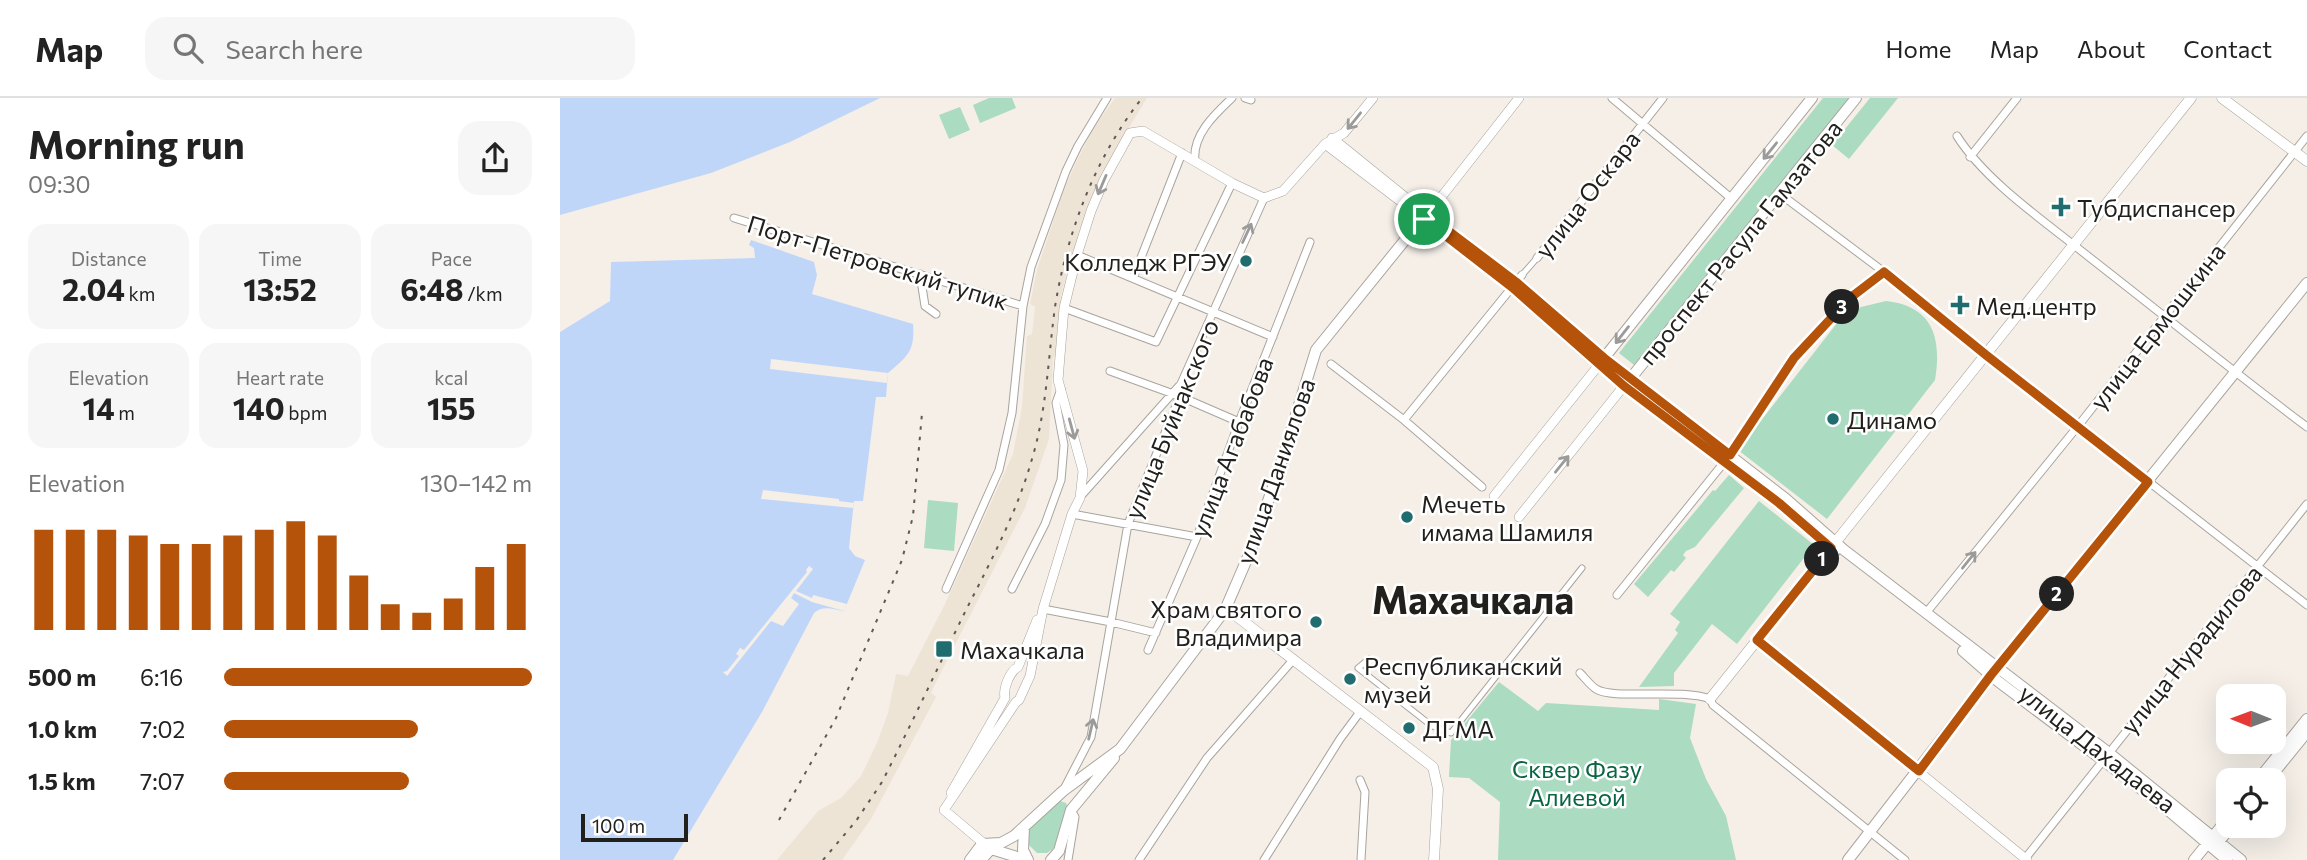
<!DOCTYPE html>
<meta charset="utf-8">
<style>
body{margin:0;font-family:Commissioner,sans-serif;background:#f6f6f6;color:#222;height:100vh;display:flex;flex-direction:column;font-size:26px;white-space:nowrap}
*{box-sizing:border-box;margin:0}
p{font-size:23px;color:#767676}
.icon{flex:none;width:38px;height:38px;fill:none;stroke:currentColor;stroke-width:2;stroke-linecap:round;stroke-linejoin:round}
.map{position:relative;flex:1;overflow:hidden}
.drawer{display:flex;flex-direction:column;background:#fff;width:560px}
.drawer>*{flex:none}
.needle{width:46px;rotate:271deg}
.controls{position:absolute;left:1656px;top:586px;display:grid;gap:14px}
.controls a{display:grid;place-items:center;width:70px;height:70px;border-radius:14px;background:#fff;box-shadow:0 7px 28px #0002;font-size:35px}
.scale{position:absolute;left:21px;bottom:18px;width:107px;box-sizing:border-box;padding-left:7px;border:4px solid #22201d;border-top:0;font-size:19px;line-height:24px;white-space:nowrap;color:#22201d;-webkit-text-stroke:5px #fff;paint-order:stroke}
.pin{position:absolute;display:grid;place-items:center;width:60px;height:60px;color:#fff;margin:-30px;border:4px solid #fff;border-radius:50%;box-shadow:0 2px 7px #0007}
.km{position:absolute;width:35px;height:35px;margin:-18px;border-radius:50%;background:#222;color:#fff;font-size:19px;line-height:35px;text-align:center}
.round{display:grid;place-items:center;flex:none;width:74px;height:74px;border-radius:21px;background:#f6f6f6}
.summary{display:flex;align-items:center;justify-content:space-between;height:119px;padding:0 28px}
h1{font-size:38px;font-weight:700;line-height:52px}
.metrics{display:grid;grid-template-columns:repeat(3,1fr);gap:10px;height:119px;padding:7px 28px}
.metrics div{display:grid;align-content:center;border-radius:18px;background:#f6f6f6;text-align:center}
.metrics b{font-size:30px;font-weight:700}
.metrics small{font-size:19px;font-weight:400}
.metrics p{font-size:19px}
.chart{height:196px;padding:14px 28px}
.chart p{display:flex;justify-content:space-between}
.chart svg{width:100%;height:126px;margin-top:7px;stroke:#b45309;stroke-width:6}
ul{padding:0 28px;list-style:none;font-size:23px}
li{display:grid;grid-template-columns:112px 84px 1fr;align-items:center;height:52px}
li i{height:18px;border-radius:9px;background:#b45309}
header{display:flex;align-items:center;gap:42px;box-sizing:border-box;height:98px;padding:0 35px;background:#fff;border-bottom:2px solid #e0e0e0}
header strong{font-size:33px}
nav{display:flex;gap:38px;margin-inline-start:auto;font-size:24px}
.search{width:490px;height:63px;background:#f6f6f6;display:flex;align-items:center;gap:18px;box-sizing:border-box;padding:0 24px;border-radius:21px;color:#767676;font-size:26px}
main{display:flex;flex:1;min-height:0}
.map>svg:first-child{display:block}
.built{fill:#eee4d6}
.green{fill:#abdbc1}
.water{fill:#c0d6f9}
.pier{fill:#f5efe8}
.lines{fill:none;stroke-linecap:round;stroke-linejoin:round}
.pedestrian-casing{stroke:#a9a49d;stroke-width:7}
.minor-casing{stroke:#a9a49d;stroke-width:9}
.tertiary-casing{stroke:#a9a49d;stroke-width:10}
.secondary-casing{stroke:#a9a49d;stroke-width:11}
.primary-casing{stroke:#a9a49d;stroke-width:12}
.pedestrian{stroke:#fff;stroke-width:5}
.minor{stroke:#fff;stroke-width:7}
.tertiary{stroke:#fff;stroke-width:9}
.secondary{stroke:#fff;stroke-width:10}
.primary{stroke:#fff;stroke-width:10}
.rail{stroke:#5e5b57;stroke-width:2;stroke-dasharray:3.5 7;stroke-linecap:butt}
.oneway{stroke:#9c9b99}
.route-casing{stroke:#fff;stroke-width:14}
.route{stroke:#b45309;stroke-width:9}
.poi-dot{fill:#206c6e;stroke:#fff;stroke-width:2.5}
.labels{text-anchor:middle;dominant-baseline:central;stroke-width:5;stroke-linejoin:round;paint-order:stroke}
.street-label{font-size:24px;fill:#22201d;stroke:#fff}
.poi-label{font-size:24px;fill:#22201d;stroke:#fff;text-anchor:start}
.park-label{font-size:24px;fill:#096543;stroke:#fff}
.town-label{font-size:38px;font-weight:bold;fill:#22201d;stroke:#fff}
</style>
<header>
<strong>Map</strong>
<div class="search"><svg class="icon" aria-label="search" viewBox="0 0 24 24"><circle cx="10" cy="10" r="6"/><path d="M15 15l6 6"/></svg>Search here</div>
<nav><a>Home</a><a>Map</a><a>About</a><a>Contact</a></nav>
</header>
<main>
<section class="drawer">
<div class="summary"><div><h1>Morning run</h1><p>09:30</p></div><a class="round"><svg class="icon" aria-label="share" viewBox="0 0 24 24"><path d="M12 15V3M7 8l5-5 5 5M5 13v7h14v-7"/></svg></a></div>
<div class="metrics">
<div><p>Distance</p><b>2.04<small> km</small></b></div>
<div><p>Time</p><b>13:52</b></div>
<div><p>Pace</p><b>6:48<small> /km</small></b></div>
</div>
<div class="metrics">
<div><p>Elevation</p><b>14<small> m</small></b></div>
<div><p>Heart rate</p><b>140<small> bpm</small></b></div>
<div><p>kcal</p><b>155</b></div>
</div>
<div class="chart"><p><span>Elevation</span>130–142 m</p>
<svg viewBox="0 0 160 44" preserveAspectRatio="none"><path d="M5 44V9M15 44V9M25 44V9M35 44V11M45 44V14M55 44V14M65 44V11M75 44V9M85 44V6M95 44V11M105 44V25M115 44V35M125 44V38M135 44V33M145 44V22M155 44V14"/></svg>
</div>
<ul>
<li><b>500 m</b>6:16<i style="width:100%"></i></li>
<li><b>1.0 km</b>7:02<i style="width:63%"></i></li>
<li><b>1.5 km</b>7:07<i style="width:60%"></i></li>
</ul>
</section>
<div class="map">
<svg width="1747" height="762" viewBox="0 0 1747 762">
<rect width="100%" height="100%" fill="#f5efe8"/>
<path class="built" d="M555,0H587L552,58L527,111L509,166L501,198L496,257L493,260L489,341L465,410L373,590L371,595L376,599L311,721L282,762H217L258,713L281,700L301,678L317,645L328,615L336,576L348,578L384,508L453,356L462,309L467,238L472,236L475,209L470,206L477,172L505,88L532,32Z"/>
<path class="green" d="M429,0H452L456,10L420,25L413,7Z
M1263,0H1289L1074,267L1059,255Z
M1310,0H1338L1289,61L1272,47Z
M400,9L410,32L389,41L379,17Z
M1326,203C1373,208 1382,240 1375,282L1267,421L1178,352L1281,220L1301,209Z
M1169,377L1184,390L1135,449L1126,453L1123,457L1126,460L1114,474L1111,472L1088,499L1074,486L1153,392L1155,393Z
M368,402L398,405L394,453L364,450Z
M1199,403L1254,447L1177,546L1152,526L1114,575V588L1079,589L1118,535L1115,532L1120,524L1110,516Z
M939,584L978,613L986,605L1099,612V601L1136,606L1130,640L1146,681L1166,718L1176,762H938L940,704L909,680L889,679L891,642Z
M500,703L506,705L508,710L494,750L487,755H477L467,745L469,731Z"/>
<path class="water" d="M0,0H320L230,44L151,75L0,117Z
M191,142L254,164L257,177L252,196L353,226C355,253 348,258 328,275L326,299H316L303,403H294L289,450L295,458L305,462L284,513C272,511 263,507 254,515L202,614L113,762H0V234L50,203L51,164L195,160L194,150L189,147Z"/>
<path class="pier" d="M211,261L328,275L327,285L210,271Z
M203,392L279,401V403L294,405L293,410L201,401Z
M249,468L253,471L236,493L252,500L253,497L287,506L284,513L252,504L234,495L231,500L239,506L223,528L211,523L167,578L163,574L167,573L179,558L176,556L180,550L184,552L247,474L246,472Z"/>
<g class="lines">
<g class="pedestrian-casing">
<path id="pedestrian" d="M962,177L977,160
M809,561L798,570L872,628L891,635L1022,470"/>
</g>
<g class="minor-casing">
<path id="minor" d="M685,0L691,2
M1052,0L1172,101
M1397,38C1426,84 1487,125 1529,159C1602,216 1674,274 1747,329
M1410,59L1457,0
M635,63C632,37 655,16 672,0
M1219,95L1324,174L1426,257L1747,507
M174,120L463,208
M517,157L713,239
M977,160L1103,0
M360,176L365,208L376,216
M573,180L622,55
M504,210L596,244L672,85
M771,266L844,322L922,389
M550,273L619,298L679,324
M844,322L962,177
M520,399L619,288
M512,416L637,439
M386,491L439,372L452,315L463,208L471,169L506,73L518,48L547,0
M452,491L485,426L501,382L504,347L496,305L501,291
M1057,497L1170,357L1234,260L1290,200L1324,174
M483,511L551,524L596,535
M1366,515L1518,328L1747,38
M588,552L637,439L679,324L750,144
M1020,575C1025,580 1030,587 1036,591C1053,602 1121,590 1150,601L1153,607L1345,762
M800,682L805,694L801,762
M505,689L531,639L568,426L618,303L620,288L704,100
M508,762L515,719L511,712
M579,762L647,660L733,562
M704,762L780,641L800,614
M1464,762L1747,406"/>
</g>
<g class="tertiary-casing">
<path id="tertiary" d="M772,40L866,116
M765,46L864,121L959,0
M934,398L1042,263
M959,419L1067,284
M1197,542L1467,762
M391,695L445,600C443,591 449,574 458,569L477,522
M384,712L456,604L459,602L470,578L483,511L512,416L520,400L523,373L498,282L504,210L517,157L531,113L544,82L570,35L583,33L672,85L704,100L723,93L765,46L784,35L813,0
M384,712L428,749"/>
</g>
<g class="secondary-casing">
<path id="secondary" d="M1662,0L1747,63
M666,510L873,669L878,691L874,762
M1150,601L1631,0"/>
</g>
<g class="primary-casing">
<path id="primary" d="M951,189L1040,268L1219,405L1275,453
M1044,260L1252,0
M1071,280L1296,0
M1403,553L1435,581L1597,703L1667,762
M1698,682L1747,621
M1708,682L1747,634
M464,730L463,752L468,762
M1654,749L1672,728
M410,762L422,746L441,745L454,738L503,693L560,651L665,512L690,454L719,372L756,252L866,116L956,184L1044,260L1226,401L1284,452L1549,655L1681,762
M421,762L431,751L467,762
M491,762L499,753L511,712L554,660
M1288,762L1431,577L1747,185
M1634,762L1668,720"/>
</g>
<use href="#pedestrian" class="pedestrian"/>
<use href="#minor" class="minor"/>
<use href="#tertiary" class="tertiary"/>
<use href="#secondary" class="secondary"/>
<use href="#primary" class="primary"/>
<path class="rail" d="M219,722L276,620L342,462L353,418L362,315
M263,762L296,723L322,684C351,627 378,569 406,512C431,463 457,414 472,361C487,311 488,260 495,209C507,134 535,60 582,0"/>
</g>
<defs><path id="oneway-shaft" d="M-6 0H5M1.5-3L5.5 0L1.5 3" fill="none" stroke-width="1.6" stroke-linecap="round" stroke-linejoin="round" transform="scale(1.75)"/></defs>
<g class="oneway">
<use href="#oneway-shaft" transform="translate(794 23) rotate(129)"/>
<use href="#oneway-shaft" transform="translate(1210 53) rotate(129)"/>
<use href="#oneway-shaft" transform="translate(542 87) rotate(113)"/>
<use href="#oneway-shaft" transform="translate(687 135) rotate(-65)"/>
<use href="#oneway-shaft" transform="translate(1062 237) rotate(128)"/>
<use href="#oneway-shaft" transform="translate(512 331) rotate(75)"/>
<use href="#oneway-shaft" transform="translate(1002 366) rotate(-51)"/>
<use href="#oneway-shaft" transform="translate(1409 462) rotate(-51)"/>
<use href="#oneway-shaft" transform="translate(531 631) rotate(-77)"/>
</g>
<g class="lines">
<g class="route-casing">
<path id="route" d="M866,116L956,184L1044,260L1170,357L1234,260L1290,200L1324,174L1426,257L1588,384L1431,577L1359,673L1197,542L1271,450L1219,405L1064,288L953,190L863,120Z"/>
</g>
<use href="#route" class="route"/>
</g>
<g class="poi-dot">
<path d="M1497.5 98.5h7v7h7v7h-7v7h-7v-7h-7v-7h7z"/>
<circle cx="686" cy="163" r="7"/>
<path d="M1396.5 196.5h7v7h7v7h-7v7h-7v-7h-7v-7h7z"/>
<circle cx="1273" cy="321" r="7"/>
<circle cx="847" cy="419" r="7"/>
<circle cx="756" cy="524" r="7"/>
<rect x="375" y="542" width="18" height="18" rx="3.5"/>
<circle cx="790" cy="581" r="7"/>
<circle cx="849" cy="630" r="7"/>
</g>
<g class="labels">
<g class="street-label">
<text transform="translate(1027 96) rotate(-52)">улица Оскара</text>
<text transform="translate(1180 144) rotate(-51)">проспект Расула Гамзатова</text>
<text transform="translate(318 164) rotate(17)">Порт-Петровский тупик</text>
<text transform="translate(1597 228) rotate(-52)">улица Ермошкина</text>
<text transform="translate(611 321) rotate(-68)">улица Буйнакского</text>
<text transform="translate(671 349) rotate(-69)">улица Агабабова</text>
<text transform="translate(715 373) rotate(-71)">улица Даниялова</text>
<text transform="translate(1631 551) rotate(-51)">улица Нурадилова</text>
<text transform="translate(1538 650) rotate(38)">улица Дахадаева</text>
</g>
<g class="poi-label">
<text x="1517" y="109">Тубдиспансер</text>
<text x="672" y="163" text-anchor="end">Колледж РГЭУ</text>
<text x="1416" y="207">Мед.центр</text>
<text x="1287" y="321">Динамо</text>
<text x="861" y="405">Мечеть<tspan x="861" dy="28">имама Шамиля</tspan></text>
<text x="742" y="510" text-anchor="end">Храм святого<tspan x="742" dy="28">Владимира</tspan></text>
<text x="400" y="551">Махачкала</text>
<text x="804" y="567">Республиканский<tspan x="804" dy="28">музей</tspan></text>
<text x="863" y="630">ДГМА</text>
</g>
<g class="park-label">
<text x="1017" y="670">Сквер Фазу<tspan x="1017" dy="28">Алиевой</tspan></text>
</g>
<g class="town-label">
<text x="913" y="500">Махачкала</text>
</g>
</g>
</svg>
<div class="controls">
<a><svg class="needle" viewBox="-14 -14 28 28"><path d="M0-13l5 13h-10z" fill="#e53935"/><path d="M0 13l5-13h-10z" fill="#767676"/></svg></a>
<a><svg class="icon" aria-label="locate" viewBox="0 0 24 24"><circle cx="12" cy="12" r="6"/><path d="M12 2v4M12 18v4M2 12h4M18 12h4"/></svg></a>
</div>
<div class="scale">100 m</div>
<div class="pin" style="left:864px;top:121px;background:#1e9e55"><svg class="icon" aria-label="arrive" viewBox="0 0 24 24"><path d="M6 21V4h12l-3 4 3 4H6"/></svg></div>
<b class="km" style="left:1262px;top:461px">1</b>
<b class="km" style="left:1497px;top:496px">2</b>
<b class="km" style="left:1282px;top:209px">3</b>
</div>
</main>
